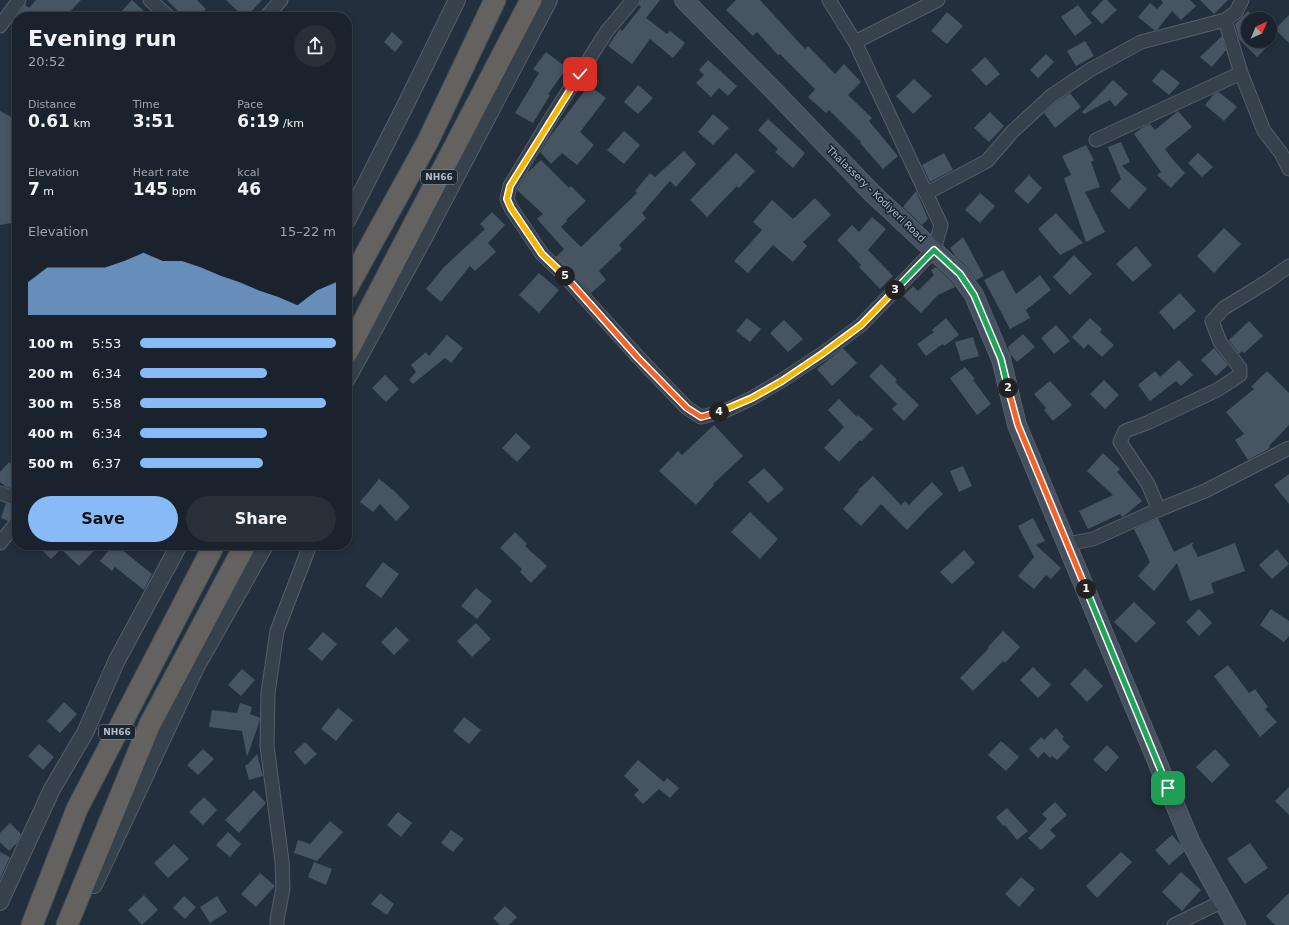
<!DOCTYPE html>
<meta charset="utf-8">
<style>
body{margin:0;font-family:"DejaVu Sans",sans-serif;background:#272f39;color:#f1f3f6;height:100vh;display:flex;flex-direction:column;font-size:15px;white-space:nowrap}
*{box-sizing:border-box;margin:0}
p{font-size:13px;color:#9fa4aa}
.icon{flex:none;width:22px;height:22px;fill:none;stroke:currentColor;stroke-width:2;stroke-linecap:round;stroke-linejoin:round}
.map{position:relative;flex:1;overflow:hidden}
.drawer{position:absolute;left:12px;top:12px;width:340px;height:538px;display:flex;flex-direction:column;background:#1a232d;border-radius:16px;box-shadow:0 2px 6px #0003,0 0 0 1px #384049}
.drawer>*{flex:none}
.needle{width:26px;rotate:44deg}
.buttons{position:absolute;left:1241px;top:12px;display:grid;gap:8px}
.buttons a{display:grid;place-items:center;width:36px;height:36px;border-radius:50%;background:#1a232d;box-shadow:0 2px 6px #0003,0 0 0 1px #384049;font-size:20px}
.pin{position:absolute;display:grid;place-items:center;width:34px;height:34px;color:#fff;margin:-17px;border-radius:8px;box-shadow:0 2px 6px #0006}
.km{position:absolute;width:20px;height:20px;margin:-10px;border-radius:50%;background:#222;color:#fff;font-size:11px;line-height:20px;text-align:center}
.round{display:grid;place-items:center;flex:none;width:42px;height:42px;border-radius:21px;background:#272f39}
.headline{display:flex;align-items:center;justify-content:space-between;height:68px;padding:0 16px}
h1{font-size:22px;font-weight:600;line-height:30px}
.figures{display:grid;grid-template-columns:repeat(3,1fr);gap:6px;height:68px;padding:4px 16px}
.figures div{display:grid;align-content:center}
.figures b{font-size:17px;font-weight:600}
.figures small{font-size:11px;font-weight:400}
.figures p{font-size:11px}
.chart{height:112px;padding:8px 16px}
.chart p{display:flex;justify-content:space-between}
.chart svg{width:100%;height:72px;margin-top:4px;fill:#88baf7;opacity:.7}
.primary-button{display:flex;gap:8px;margin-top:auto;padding:8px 16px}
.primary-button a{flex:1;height:46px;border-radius:24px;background:#88baf7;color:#111;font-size:16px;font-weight:600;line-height:46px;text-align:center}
.primary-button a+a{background:#272f39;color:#f1f3f6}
ul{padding:0 16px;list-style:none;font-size:13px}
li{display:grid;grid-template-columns:64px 48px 1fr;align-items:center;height:30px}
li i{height:10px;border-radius:5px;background:#88baf7}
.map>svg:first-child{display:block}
.building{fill:#475563}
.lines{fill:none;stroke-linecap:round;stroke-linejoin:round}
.minor-casing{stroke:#555f6a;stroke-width:15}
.tertiary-casing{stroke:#555f6a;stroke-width:18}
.secondary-casing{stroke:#555f6a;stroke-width:20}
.trunk-casing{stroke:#424c57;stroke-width:23}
.minor{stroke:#37414c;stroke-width:13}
.tertiary{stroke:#37414c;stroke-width:16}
.secondary{stroke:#45515f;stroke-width:18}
.trunk{stroke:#646260;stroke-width:21}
.split-1-casing{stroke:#fff;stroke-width:8}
.split-2-casing{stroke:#fff;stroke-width:8}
.split-3-casing{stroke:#fff;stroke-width:8}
.split-4-casing{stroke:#fff;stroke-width:8}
.split-5-casing{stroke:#fff;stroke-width:8}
.split-6-casing{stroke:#fff;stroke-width:8}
.split-1{stroke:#22a559;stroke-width:5}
.split-2{stroke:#f0652b;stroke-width:5}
.split-3{stroke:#22a559;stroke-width:5}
.split-4{stroke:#f5b400;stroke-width:5}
.split-5{stroke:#f0652b;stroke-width:5}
.split-6{stroke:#f5b400;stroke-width:5}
.labels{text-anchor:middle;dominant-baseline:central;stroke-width:3.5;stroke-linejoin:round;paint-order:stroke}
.shield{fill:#1c2631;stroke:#868f9b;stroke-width:1}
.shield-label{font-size:9px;font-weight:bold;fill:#b3bcc8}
.street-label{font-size:10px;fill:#b3bcc8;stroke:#1c2631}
</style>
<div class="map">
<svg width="1289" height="925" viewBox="0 0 1289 925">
<rect width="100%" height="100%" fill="#232f3c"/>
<path class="building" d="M36,0H81L65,17H16L25,5L29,8Z
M132,0L150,17H116Z
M167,0H197L206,9L198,17H184Z
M226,0H262L246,17H244Z
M641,0H660L646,18L667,34L670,31L685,43L673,58L650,39L632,64L608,46L620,29L622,31L641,7L639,5Z
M736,0H760L805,49L808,46L835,74L844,64L861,82L848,95L872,118L869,121L898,156L883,169L860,143L861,142L829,110L826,113L808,97L815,89L780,54L778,55L757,32L753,36L726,10Z
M1103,0H1107L1117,10L1102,24L1091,13Z
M1161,0H1190L1196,6L1181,20L1172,11L1157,30H1154L1138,17L1150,3L1157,9L1163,3Z
M1200,0H1228L1214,14Z
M1078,5L1092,23L1075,36L1061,17Z
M1248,11L1253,16L1251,19H1248V41H1273L1257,57L1239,39L1235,24Z
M947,12L963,26L947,44L931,31Z
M1289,15V43L1275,29Z
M392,32L403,42L395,52L384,42Z
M1222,36L1226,50L1212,67L1200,57Z
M1085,41L1094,56L1076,66L1067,51Z
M546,52L567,68L548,94L550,95L533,123L515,113L539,73L533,69Z
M1046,54L1054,62L1038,78L1030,70Z
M985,57L1000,74L986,86L971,70Z
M708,60L737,86L728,96L719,88L711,97L696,83L704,75L699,70Z
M1162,69L1180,83L1169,95L1152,81Z
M914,79L932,96L913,114L896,96Z
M1113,80L1128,94L1115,107L1110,100L1084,114L1082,112Z
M589,85L606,98L580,132L594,145L577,165L562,153L551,164L540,152L548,139Z
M638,85L653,98L638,114L624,102Z
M1219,92L1237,107L1224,121L1205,105L1214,94Z
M1070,93L1081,107L1055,128L1044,113L1056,102Z
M0,111L17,120V222L0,225Z
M1178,111L1192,127L1165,149L1174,161L1185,173L1171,188L1157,175L1161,172L1134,134L1143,127L1150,124L1155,130Z
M990,112L1004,126L989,142L974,128Z
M713,114L729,128L713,145L698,132Z
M768,119L805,153L793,168L775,152L778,149L758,130Z
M624,131L640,145L624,164L607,150Z
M1121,142L1130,162L1122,166L1147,189L1129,209L1110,191L1121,179L1108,147Z
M1086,145L1094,160L1091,162L1100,187L1085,192L1105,232L1086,242L1064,178L1071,175L1062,156Z
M684,151L696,164L676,187L670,181L642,213L646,218L619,245L622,249L599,271L606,280L591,293L556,257L564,249L537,219L543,214L517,190L527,173L541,160L569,188L571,186L586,201L566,220L567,221L561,227L581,247L637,193L635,191L650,173L655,177Z
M736,153L755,171L739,188L737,186L707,217L690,200Z
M944,153L953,170L930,182L922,165Z
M1198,153L1213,167L1202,177L1188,163Z
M1029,175L1042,188L1028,204L1014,191Z
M916,191L928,219L922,225L903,207Z
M980,193L995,206L980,223L965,210Z
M815,198L831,215L803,242L807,246L793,262L773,245L748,273L734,261L762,230L753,222L772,200L793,219Z
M492,212L505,225L488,243L496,252L475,271L470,266L441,302L426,289L444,267L485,229L480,224Z
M1056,213L1083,243L1060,255L1038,229Z
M872,217L886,229L868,250L893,276L880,289L859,267L861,265L837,240L852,225L859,232Z
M1224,228L1241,244L1214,273L1197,256Z
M963,237L984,276L976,280L966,266L955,256L950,248Z
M1136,246L1152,265L1133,282L1116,264Z
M1074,255L1092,274L1070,295L1053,277Z
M936,267L951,281L955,287L938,295L921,313L903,296L913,286L918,291L934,275L931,270Z
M1003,270L1016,294L1040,275L1051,290L1026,310L1030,318L1010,329L984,280Z
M539,273L559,290L539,313L519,295Z
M1180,293L1196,311L1174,330L1159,312Z
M747,318L761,329L750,342L736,331Z
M946,318L959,335L944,346L943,344L926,356L917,344L934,332L932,330Z
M1090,318L1102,329L1100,332L1114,345L1102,357L1088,344L1084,349L1072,337Z
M784,320L803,339L788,352L770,333Z
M1249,321L1263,336L1244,353L1242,351L1239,354L1229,340Z
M1056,325L1070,341L1054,354L1041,338Z
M1023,334L1035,347L1017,362L1010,354L1008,347Z
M447,335L463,348L451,363L445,358L413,384L409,380L416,372L411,365L426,352L429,356Z
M973,337L979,356L961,361L955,342Z
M843,348L857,363L832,386L817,369Z
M1214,348L1228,365L1216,376L1201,360Z
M1179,360L1193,375L1181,386L1176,381L1150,401L1138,385L1155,371L1160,377Z
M881,364L897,380L895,382L919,405L904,421L892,409L897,404L869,376Z
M965,367L975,379L973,380L991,404L977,415L950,378Z
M1267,371L1289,393V425L1269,446L1270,448L1248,460L1235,440L1244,434L1226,412L1254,389L1251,387Z
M385,375L399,389L386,402L372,388Z
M1104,380L1119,395L1105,409L1090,394Z
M1050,381L1072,405L1053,421L1044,410L1046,408L1034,394Z
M839,399L857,417L858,415L873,429L862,441L860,440L839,462L824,448L844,427L828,410Z
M714,425L743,456L713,484L714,485L696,505L659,471L678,451L682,455Z
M516,433L531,447L517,462L502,448Z
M1103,453L1120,469L1117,472L1142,501L1124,516L1122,517L1120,514L1088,529L1079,511L1113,495L1087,471Z
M9,462L17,469V491L5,486L0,482V472Z
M963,466L972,486L959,492L950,471Z
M764,468L784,489L768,503L748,482Z
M1289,474V504L1274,485Z
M873,476L901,505L905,501L909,505L932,482L943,494L927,509L907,530L881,504L861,526L843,509L859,491L858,490Z
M379,479L393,490L410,507L396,521L380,504L373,512L360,502Z
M6,503L17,507V514L14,515L8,521L1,518Z
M750,512L778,539L760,559L731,532Z
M1033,518L1045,541L1036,545L1061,568L1051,579L1046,575L1034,589L1018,576L1034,557L1018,526Z
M1158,518L1174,552L1194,542L1192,545L1198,557L1235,543L1245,571L1211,583L1214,593L1190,601L1177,563L1154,591L1138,576L1150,562L1134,529Z
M515,532L527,544L525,546L547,566L531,583L520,572L522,569L500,548Z
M37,545H100L79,566L61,549L51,559Z
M113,545H116L152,574L144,590L115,567L112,571L100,561Z
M1277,549L1289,564L1272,579L1259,565Z
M964,550L975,563L952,584L940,572Z
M383,562L399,574L381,598L365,586Z
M476,588L492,601L477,619L461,606Z
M1134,602L1156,623L1136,643L1114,622Z
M1199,609L1212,623L1199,636L1186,622Z
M1271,609L1289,621V636L1284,642L1260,625Z
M476,623L491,639L472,657L457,641Z
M396,627L409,640L394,655L381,642Z
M1003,631L1020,647L1005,663L1003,661L973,691L960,678L989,648L988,647Z
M323,632L337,644L322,661L308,649Z
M1228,665L1249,693L1255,689L1268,707L1265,709L1277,722L1260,737L1214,676Z
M1033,667L1051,685L1038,698L1020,680Z
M1085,668L1103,686L1087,702L1070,684Z
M242,669L255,680L241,696L228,685Z
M64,702L77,714L60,733L47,721Z
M240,703L252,707L250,714L260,718L259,723L247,757L242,731L209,727L212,710L237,713Z
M338,708L353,720L336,741L321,729Z
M464,717L481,730L469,744L453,731Z
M1056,728L1064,737L1062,739L1070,747L1057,760L1052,756L1050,758L1044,752L1038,758L1029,749L1041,737L1044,740Z
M1001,741L1019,757L1006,771L988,755Z
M305,742L317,754L305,765L294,752Z
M39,744L54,757L43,770L28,756Z
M1107,745L1119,757L1106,772L1093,760Z
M203,749L214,759L198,775L187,765Z
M1215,749L1230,765L1212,783L1196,767Z
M257,754L263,776L249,780L245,765L248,764Z
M638,760L664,782L667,778L679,788L670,798L659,789L643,804L634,795L639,790L624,776Z
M1289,787V815L1275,801Z
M254,790L266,803L239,833L225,820Z
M204,797L217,810L203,825L189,812Z
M1055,802L1067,815L1050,830L1056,836L1041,850L1028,838L1047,819L1042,814Z
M1007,808L1028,831L1017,840L1005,825L1003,826L996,817Z
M398,812L412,823L401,837L387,825Z
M330,821L343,832L317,861L294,853L298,840L310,844Z
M10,823L21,834L17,843L9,851L0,842V833Z
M451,830L464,839L453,852L441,843Z
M228,832L241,844L230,857L216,845Z
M1172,835L1181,845L1184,852L1169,865L1155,850Z
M1250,843L1268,868L1245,884L1227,859Z
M174,844L189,859L168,878L154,863Z
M0,852L10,857L0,879Z
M1121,852L1132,862L1097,898L1086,886Z
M314,862L332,869L326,885L308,877Z
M1181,872L1201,890L1182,911L1162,892Z
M260,873L275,886L256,907L241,894Z
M1021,877L1035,889L1019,907L1005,894Z
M380,893L394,904L387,915L371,904Z
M1289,893V925H1275L1266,916Z
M144,895L158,910L142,925L128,910Z
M184,896L196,907L185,919L173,908Z
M217,896L227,912L210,923L200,907Z
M505,906L517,917L509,925H500L493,918Z"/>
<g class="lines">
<g class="minor-casing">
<path id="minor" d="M150,0L169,17
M633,0L607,31L553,115L510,186L507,199L511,208L542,254L562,273L639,358L687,408L701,417L725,411L752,398L781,381L822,354L861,325L934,250L941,225L855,42L829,0
M266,17L281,0
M1225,20L1241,73L1264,131L1281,153L1289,169
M0,26L19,0
M855,42L938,0
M1096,140L1241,73
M927,193L987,161L1012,132L1051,96L1090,70L1141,42L1225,20L1236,12L1242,0
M0,493L17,499
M1159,510L1148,484L1120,442L1125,431L1147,423L1217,390L1240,375V368L1220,342L1212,321L1224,308L1268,281L1289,266
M0,543L17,522
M1067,544L1093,539L1153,512L1205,491L1289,448
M277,925V920L283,888L282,861L267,746L268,693L277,631L310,545
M1174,925L1223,901"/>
</g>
<g class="tertiary-casing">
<path id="tertiary" d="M347,221L405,106L457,0
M347,379L426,234L549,0
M94,885L196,667L265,545
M0,902L52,789L85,733L116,662L179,545"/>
</g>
<g class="secondary-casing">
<path id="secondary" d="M684,0L777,94L873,194L959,274L974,295L1001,359L1017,425L1191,843L1236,925"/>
</g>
<g class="trunk-casing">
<path id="trunk" d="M347,288L428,141L495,0
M347,353L531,0
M32,925L77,809L214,545
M67,925L150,724L245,545"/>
</g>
<use href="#minor" class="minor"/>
<use href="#tertiary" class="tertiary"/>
<use href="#secondary" class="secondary"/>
<use href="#trunk" class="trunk"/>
</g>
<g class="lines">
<g class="split-1-casing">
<path id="split-1" d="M1086,589L1168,788"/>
</g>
<g class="split-2-casing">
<path id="split-2" d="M1008,388L1018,425L1086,589"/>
</g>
<g class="split-3-casing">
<path id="split-3" d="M895,290L934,250L960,274L974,295L1001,359L1008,388"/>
</g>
<g class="split-4-casing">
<path id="split-4" d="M719,412L752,398L782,381L822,354L861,325L895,290"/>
</g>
<g class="split-5-casing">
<path id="split-5" d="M565,276L638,358L687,408L701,417L719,412"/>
</g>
<g class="split-6-casing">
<path id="split-6" d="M565,276L542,254L511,208L507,199L510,186L580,74"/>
</g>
<use href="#split-1" class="split-1"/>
<use href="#split-2" class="split-2"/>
<use href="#split-3" class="split-3"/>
<use href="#split-4" class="split-4"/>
<use href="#split-5" class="split-5"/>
<use href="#split-6" class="split-6"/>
</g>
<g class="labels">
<g class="shield">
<rect x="421" y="170" width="36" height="14" rx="3"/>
<rect x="99" y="725" width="36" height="14" rx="3"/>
</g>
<g class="shield-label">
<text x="439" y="177">NH66</text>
<text x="117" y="732">NH66</text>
</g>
<g class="street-label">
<text transform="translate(876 194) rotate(44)">Thalassery - Kodiyeri Road</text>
</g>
</g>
</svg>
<div class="buttons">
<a><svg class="needle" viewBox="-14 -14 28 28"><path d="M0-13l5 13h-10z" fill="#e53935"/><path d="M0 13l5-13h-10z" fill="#9fa4aa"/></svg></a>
</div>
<div class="pin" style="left:1168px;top:788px;background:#1e9e55"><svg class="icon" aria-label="arrive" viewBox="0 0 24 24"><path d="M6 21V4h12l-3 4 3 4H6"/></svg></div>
<div class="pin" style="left:580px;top:74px;background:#d93025"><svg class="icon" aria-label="check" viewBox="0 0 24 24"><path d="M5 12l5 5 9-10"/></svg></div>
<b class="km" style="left:1086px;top:589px">1</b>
<b class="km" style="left:1008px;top:388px">2</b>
<b class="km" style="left:895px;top:290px">3</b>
<b class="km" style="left:719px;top:412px">4</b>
<b class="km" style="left:565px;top:276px">5</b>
<section class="drawer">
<div class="headline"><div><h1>Evening run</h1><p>20:52</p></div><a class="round"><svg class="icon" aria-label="share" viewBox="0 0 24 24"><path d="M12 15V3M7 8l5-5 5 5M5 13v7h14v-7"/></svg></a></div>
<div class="figures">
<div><p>Distance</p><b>0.61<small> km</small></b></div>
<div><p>Time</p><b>3:51</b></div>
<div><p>Pace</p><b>6:19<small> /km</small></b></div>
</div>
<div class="figures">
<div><p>Elevation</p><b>7<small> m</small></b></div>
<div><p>Heart rate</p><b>145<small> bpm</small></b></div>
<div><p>kcal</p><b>46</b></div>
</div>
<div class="chart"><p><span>Elevation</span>15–22 m</p>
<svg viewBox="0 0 160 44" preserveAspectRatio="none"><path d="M0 44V24L10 15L20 15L30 15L40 15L50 11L60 6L70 11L80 11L90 15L100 20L110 24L120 29L130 33L140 38L150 29L160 24V44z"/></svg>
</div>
<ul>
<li><b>100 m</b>5:53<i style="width:100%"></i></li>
<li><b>200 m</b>6:34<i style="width:65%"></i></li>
<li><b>300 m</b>5:58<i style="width:95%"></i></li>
<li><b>400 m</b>6:34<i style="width:65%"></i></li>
<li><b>500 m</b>6:37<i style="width:63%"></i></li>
</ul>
<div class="primary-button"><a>Save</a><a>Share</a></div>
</section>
</div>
